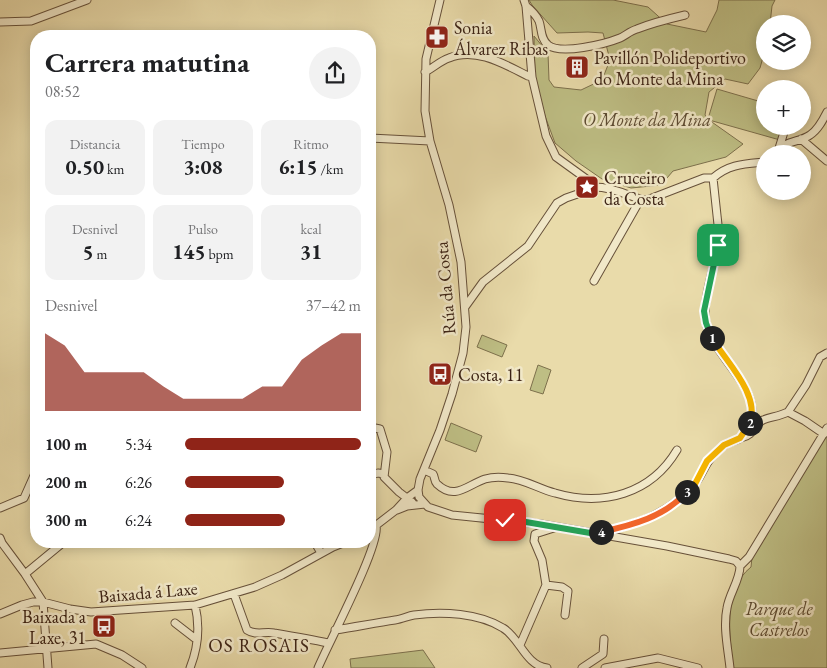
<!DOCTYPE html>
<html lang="es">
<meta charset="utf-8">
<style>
body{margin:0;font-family:"EB Garamond",serif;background:#f2f2f2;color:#202124;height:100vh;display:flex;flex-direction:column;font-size:19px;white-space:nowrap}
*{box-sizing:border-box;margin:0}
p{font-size:16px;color:#757577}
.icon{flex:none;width:28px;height:28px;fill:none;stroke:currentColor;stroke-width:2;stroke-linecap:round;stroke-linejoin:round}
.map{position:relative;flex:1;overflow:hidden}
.details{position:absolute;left:30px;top:30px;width:346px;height:518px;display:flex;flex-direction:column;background:#fff;border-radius:20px;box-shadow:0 2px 12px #0003}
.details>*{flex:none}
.controls{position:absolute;left:756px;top:15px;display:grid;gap:10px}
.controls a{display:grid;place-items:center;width:55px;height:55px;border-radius:50%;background:#fff;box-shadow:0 2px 12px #0003;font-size:25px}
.pin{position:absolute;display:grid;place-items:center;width:42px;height:42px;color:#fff;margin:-21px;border-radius:10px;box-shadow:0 2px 8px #0006}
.km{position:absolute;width:25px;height:25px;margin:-12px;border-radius:50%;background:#222;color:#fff;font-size:14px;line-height:25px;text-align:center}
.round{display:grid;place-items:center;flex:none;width:52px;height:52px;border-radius:26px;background:#f2f2f2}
.head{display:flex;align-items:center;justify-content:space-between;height:85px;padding:0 15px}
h1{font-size:28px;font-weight:700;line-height:38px}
.metrics{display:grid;grid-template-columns:repeat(3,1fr);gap:8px;height:85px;padding:5px 15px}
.metrics div{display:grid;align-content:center;border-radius:12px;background:#f2f2f2;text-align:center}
.metrics b{font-size:21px;font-weight:700}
.metrics small{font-size:14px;font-weight:400}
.metrics p{font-size:14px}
.chart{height:140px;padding:10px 15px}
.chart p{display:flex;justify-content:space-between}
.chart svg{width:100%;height:90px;margin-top:5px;fill:#8f2418;opacity:.7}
ul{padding:0 15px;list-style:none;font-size:16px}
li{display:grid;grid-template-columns:80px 60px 1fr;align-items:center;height:38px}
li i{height:12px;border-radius:6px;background:#8f2418}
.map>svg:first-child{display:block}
.green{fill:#bebe84;stroke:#7d704c}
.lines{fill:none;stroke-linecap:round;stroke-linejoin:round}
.street-casing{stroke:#67513a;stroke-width:9}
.street{stroke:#f1e8c8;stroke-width:7}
.split-1-casing{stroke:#fff;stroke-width:10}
.split-2-casing{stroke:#fff;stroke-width:10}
.split-3-casing{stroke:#fff;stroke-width:10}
.split-4-casing{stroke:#fff;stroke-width:10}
.split-5-casing{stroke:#fff;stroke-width:10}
.split-1{stroke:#22a559;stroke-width:6}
.split-2{stroke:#f5b400;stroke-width:6}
.split-3{stroke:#f5b400;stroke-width:6}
.split-4{stroke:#f0652b;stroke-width:6}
.split-5{stroke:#22a559;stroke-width:6}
.labels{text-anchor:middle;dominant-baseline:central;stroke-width:5;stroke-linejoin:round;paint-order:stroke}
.poi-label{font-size:18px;fill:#3c2315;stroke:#f1e8c8;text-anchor:start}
.park-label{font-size:18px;font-style:italic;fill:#5c4a31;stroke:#f1e8c8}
.street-label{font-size:18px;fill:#3c2315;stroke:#f1e8c8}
.neighbourhood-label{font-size:19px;letter-spacing:1px;fill:#3c2315;stroke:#f1e8c8}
</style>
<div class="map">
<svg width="827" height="668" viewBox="0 0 827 668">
<rect width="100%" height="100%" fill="#e9dbaa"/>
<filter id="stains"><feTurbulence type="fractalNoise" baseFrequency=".004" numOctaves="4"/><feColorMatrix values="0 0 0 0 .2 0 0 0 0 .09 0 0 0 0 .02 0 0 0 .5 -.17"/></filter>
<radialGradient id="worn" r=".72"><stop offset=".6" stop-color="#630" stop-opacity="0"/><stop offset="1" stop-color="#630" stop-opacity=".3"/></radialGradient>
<path class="green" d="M529,0H613L648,7L667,24L706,32L717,10L719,0H775L772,6L770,24H765V50L760,68L748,84L725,79L709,92L705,115L708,119L717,89L765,103V126H783L780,140L709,120L743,144L726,157L673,171L661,185L631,188L602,179L576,161L555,143L545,116L535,77L534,36L548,53L549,80L554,87L581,90L602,80L610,60L603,33L588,32L557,33L532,5Z
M482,335L507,345L502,357L477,347Z
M538,365L551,370L543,394L530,390Z
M451,423L482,436L476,452L445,440Z
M827,433V668H733C730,636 722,590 751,567L752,557Z
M423,650L435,668H351L350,659Z"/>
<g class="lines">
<g class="street-casing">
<path id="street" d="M440,0L426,59L425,111L430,141L449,205L461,262L466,327L463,353L452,394L440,430L420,479L418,490L419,497L428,507L452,515L541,524L667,546L729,559L736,561L740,566
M524,0L526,6L532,77L546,136L556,157L592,183L594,187
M526,6C531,10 536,15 539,21C542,29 540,38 548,45C561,55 605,44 620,38C625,36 630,31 637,29C652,23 668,19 685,15
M0,22L31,21L87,0
M425,72C433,68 440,61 449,58C476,47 504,64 528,76L532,77
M370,138L430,141
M801,139L827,161
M779,148L786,126
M777,154C783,140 799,143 810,135C818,130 823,120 827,112
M713,178C729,164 744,164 765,162
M594,281L640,200
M465,307L483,282L528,246L557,203L566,198L592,189L594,187C607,187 619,191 631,196C637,198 641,200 647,200L704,178H713
M35,316L36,315
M788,412L806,385L820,357L827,353
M370,427L380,429L387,452L384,477L399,492L412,502
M741,438C756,434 752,426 763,420C771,417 780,416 788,412L805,421L824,434
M424,470L433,474C435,477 434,481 437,484C455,501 467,485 485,479C492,477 501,477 508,478C524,479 539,489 555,493C603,507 651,494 677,450
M370,475L378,473L384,474
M0,508L24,498L36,471
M397,510L407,506L425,504
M370,530L396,510L407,498L418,490
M600,533C636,524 667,515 693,486C702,477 704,464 714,455C717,451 721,447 725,445C729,442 735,441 739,439C749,433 753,420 752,409C750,380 713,353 706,323C701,304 715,265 718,245L719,234L713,178
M0,538L2,543L25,574
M314,541L321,553
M740,566L749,557L827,428
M546,585L562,587L568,591L565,615
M234,594L247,630C256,636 264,631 274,633C292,636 310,639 328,643
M0,614L22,605L33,602H43L70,609L91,612L195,605L255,587L282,575L333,547L348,541
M175,623L197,640
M335,630C355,627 375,623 395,620C402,619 408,616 414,615C442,611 479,613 503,628C520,638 525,665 547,668
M520,645L546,585L542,560L534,541L535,534L557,527
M0,653L96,644L122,655L142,668
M48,668L43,602L25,574L65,541
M190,668C198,648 200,626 195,605
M318,668C328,644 381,544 376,526
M582,668L603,654L604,639
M605,668L658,658L698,668
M730,668C728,649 723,627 727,608C729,594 740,580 740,566"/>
</g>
<use href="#street" class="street"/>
</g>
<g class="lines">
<g class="split-1-casing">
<path id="split-1" d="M712,338L706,323L704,311L718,245"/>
</g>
<g class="split-2-casing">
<path id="split-2" d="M712,338C726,362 760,394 750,423"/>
</g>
<g class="split-3-casing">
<path id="split-3" d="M687,492L695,484L707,461L724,445L740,438L750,423"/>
</g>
<g class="split-4-casing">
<path id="split-4" d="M601,532C633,525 664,517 687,492"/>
</g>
<g class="split-5-casing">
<path id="split-5" d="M505,520L526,522L596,534L601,532"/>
</g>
<use href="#split-1" class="split-1"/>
<use href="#split-2" class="split-2"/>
<use href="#split-3" class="split-3"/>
<use href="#split-4" class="split-4"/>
<use href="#split-5" class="split-5"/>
</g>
<defs>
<g id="pharmacy-square" transform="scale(1.25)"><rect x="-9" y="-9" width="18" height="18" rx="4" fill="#8f2418" stroke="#f1e8c8"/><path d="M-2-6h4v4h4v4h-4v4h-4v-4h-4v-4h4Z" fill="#fff"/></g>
<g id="building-square" transform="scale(1.25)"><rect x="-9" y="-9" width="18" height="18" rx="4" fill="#8f2418" stroke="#f1e8c8"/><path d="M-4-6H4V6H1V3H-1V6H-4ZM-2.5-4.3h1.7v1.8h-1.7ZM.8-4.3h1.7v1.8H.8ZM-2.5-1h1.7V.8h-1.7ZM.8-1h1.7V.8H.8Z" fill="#fff"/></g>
<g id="sight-square" transform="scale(1.25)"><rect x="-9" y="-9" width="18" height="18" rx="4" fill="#8f2418" stroke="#f1e8c8"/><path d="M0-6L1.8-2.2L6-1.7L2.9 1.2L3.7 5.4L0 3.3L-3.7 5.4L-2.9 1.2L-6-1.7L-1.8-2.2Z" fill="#fff"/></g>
<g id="bus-square" transform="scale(1.25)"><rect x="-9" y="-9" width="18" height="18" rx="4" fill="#8f2418" stroke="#f1e8c8"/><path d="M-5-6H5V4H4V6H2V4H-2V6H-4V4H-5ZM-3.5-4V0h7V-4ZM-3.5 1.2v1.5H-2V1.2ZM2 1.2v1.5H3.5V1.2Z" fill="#fff"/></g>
</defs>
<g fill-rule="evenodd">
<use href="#pharmacy-square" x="437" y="37"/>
<use href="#building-square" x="577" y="67"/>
<use href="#sight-square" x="587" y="187"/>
<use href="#bus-square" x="440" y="374"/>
<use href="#bus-square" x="104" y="626"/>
</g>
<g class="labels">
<g class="poi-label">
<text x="454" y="27">Sonia<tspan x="454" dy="21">Álvarez Ribas</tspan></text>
<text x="594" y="57">Pavillón Polideportivo<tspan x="594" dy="21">do Monte da Mina</tspan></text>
<text x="604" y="177">Cruceiro<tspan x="604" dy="21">da Costa</tspan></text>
<text x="458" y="374">Costa, 11</text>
<text x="86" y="616" text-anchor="end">Baixada a<tspan x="86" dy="21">Laxe, 31</tspan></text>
</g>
<g class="park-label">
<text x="647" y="119">O Monte da Mina</text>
<text x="779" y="608">Parque de<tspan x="779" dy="21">Castrelos</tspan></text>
</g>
<g class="street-label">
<text transform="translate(445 288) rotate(-95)">Rúa da Costa</text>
<text transform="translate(148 592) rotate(-5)">Baixada á Laxe</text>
</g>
<g class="neighbourhood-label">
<text x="259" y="645">OS ROSAIS</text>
</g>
</g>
<rect width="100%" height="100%" filter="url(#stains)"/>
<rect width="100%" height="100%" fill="url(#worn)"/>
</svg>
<div class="controls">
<a><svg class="icon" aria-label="layers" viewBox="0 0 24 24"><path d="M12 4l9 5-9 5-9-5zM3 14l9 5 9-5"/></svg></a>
<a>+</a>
<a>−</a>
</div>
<div class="pin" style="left:718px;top:245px;background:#1e9e55"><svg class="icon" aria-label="arrive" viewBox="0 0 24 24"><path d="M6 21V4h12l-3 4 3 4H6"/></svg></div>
<div class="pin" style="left:505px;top:520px;background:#d93025"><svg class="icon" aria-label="check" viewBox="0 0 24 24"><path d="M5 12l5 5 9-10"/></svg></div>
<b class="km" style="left:712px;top:338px">1</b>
<b class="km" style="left:750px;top:423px">2</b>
<b class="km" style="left:687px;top:492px">3</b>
<b class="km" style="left:601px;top:532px">4</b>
<section class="details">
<div class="head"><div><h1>Carrera matutina</h1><p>08:52</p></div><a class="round"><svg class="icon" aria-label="share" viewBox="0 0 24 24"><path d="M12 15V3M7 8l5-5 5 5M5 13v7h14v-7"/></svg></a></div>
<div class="metrics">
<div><p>Distancia</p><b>0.50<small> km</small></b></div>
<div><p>Tiempo</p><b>3:08</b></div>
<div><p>Ritmo</p><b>6:15<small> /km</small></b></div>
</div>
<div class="metrics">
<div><p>Desnivel</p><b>5<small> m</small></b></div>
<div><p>Pulso</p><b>145<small> bpm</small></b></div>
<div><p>kcal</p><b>31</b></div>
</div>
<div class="chart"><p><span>Desnivel</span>37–42 m</p>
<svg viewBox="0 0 160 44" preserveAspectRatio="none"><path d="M0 44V6L10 12L20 25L30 25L40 25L50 25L60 32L70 38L80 38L90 38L100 38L110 32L120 32L130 19L140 12L150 6L160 6V44z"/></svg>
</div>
<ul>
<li><b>100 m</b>5:34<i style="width:100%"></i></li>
<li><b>200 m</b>6:26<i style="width:56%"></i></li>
<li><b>300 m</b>6:24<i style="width:57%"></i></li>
</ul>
</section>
</div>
